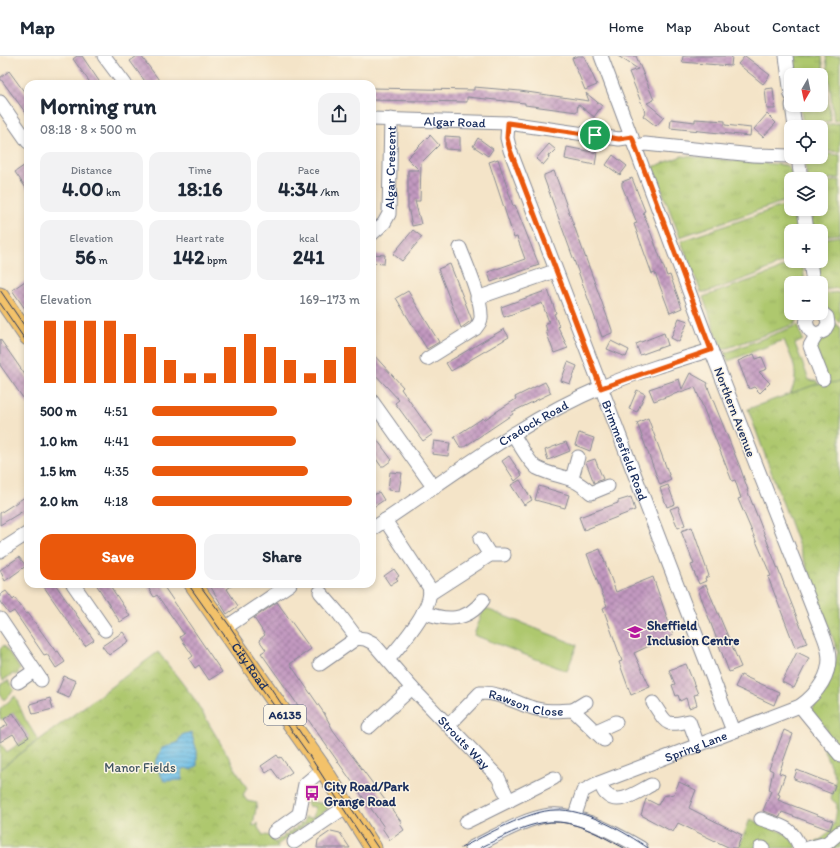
<!DOCTYPE html>
<meta charset="utf-8">
<style>
body{margin:0;font-family:Itim,sans-serif;background:#f2f2f3;color:#1f2937;height:100vh;display:flex;flex-direction:column;font-size:15px;white-space:nowrap}
*{box-sizing:border-box;margin:0}
p{font-size:13px;color:#747a83}
.icon{flex:none;width:22px;height:22px;fill:none;stroke:currentColor;stroke-width:2;stroke-linecap:round;stroke-linejoin:round}
.map{position:relative;flex:1;overflow:hidden}
.side{position:absolute;left:24px;top:24px;width:352px;height:508px;display:flex;flex-direction:column;background:#fff;border-radius:12px;box-shadow:0 2px 6px #0003}
.side>*{flex:none}
.needle{width:26px;rotate:189deg}
.buttons{position:absolute;left:784px;top:12px;display:grid;gap:8px}
.buttons a{display:grid;place-items:center;width:44px;height:44px;border-radius:8px;background:#fff;box-shadow:0 2px 6px #0003;font-size:20px}
.pin{position:absolute;display:grid;place-items:center;width:34px;height:34px;color:#fff;margin:-17px;border:2px solid #fff;border-radius:50%;box-shadow:0 1px 4px #0007}
.round{display:grid;place-items:center;flex:none;width:42px;height:42px;border-radius:12px;background:#f2f2f3}
.head{display:flex;align-items:center;justify-content:space-between;height:68px;padding:0 16px}
h1{font-size:22px;font-weight:700;line-height:30px}
.metrics{display:grid;grid-template-columns:repeat(3,1fr);gap:6px;height:68px;padding:4px 16px}
.metrics div{display:grid;align-content:center;border-radius:10px;background:#f2f2f3;text-align:center}
.metrics b{font-size:20px;font-weight:700}
.metrics small{font-size:11px;font-weight:400}
.metrics p{font-size:11px}
.chart{height:112px;padding:8px 16px}
.chart p{display:flex;justify-content:space-between}
.chart svg{width:100%;height:72px;margin-top:4px;stroke:#ea580c;stroke-width:6}
.button{display:flex;gap:8px;margin-top:auto;padding:8px 16px}
.button a{flex:1;height:46px;border-radius:12px;background:#ea580c;color:#fff;font-size:16px;font-weight:700;line-height:46px;text-align:center}
.button a+a{background:#f2f2f3;color:#1f2937}
ul{padding:0 16px;list-style:none;font-size:13px}
li{display:grid;grid-template-columns:64px 48px 1fr;align-items:center;height:30px}
li i{height:10px;border-radius:5px;background:#ea580c}
header{display:flex;align-items:center;gap:24px;box-sizing:border-box;height:56px;padding:0 20px;background:#fff;border-bottom:1px solid #e0e1e3}
header strong{font-size:19px}
nav{display:flex;gap:22px;margin-inline-start:auto;font-size:14px}
.map>svg:first-child{display:block}
.grass{fill:url(#grass-tufts);stroke:#647c66}
.park{fill:url(#park-crowns);stroke:#647c66}
.pitch{fill:#aec86e;stroke:#647c66}
.water{fill:url(#water-rules);stroke:#4276a2}
.building{fill:url(#building-cross-hatch)}
.lines{fill:none;stroke-linecap:round;stroke-linejoin:round}
.minor-casing{stroke:#888a93;stroke-width:15}
.major-casing{stroke:#888a93;stroke-width:19}
.minor{stroke:#fff;stroke-width:13}
.major{stroke:#f3c26a;stroke-width:17}
.tram{stroke:#1b2f5e;stroke-width:1}
.route-casing{stroke:#fff;stroke-width:8}
.route{stroke:#ea580c;stroke-width:5}
.labels{text-anchor:middle;dominant-baseline:central;stroke-width:3;stroke-linejoin:round;paint-order:stroke}
.shield{fill:#fcf5e5;stroke:#5e6a86;stroke-width:1}
.shield-label{font-size:12px;font-weight:bold;fill:#1b2f5e}
.street-label{font-size:13px;fill:#1b2f5e;stroke:#fcf5e5}
.poi-label{font-size:13px;font-weight:bold;fill:#1b2f5e;stroke:#fcf5e5;text-anchor:start}
.park-label{font-size:13px;fill:#405562;stroke:#fcf5e5}
</style>
<header>
<strong>Map</strong>
<nav><a>Home</a><a>Map</a><a>About</a><a>Contact</a></nav>
</header>
<div class="map">
<svg width="840" height="792" viewBox="0 0 840 792">
<defs>
<pattern id="grass-tufts" width="24" height="20" patternUnits="userSpaceOnUse"><rect width="24" height="20" fill="#aec86e"/><path d="M3 7l-1-3M5 7V3M7 7l1-3M15 17l-1-3M17 17v-4M19 17l1-3" fill="none" stroke="#95ac62"/></pattern>
<pattern id="park-crowns" width="20" height="18" patternUnits="userSpaceOnUse"><rect width="20" height="18" fill="#aec86e"/><path d="M2 6a3 3 0 1 1 6 0M12 15a3 3 0 1 1 6 0" fill="none" stroke="#95ac62"/></pattern>
<pattern id="water-rules" width="6" height="5" patternUnits="userSpaceOnUse"><rect width="6" height="5" fill="#6abde6"/><path d="M0 2.5h6" fill="none" stroke="#569abe"/></pattern>
<pattern id="building-cross-hatch" width="8" height="8" patternUnits="userSpaceOnUse"><rect width="8" height="8" fill="#c299c0"/><path d="M0 0l8 8M0 8l8-8" fill="none" stroke="#9d7d9f"/></pattern>
</defs>
<rect width="100%" height="100%" fill="#fcf5e5"/>
<filter id="ink" filterUnits="userSpaceOnUse"><feTurbulence type="fractalNoise" baseFrequency=".025" numOctaves="2"/><feDisplacementMap in="SourceGraphic" scale="8" xChannelSelector="R" yChannelSelector="G"/><feConvolveMatrix kernelMatrix="1 2 1 2 8 2 1 2 1" color-interpolation-filters="sRGB"/></filter>
<filter id="wash" filterUnits="userSpaceOnUse"><feTurbulence type="fractalNoise" baseFrequency=".012" numOctaves="4" result="noise"/><feDisplacementMap in="SourceGraphic" scale="16" xChannelSelector="R" yChannelSelector="G"/><feGaussianBlur stdDeviation="0.9" result="paint"/><feColorMatrix in="noise" values="0 0 0 0 0 0 0 0 0 0 0 0 0 0 0 0 0 1.4 0 .05"/><feComposite in="paint" operator="in"/></filter>
<g filter="url(#wash)">
<rect width="100%" height="100%" fill="#f4e4c8"/>
<path class="grass" d="M794,0H822L831,65L803,68L800,49H821V19H796Z
M826,0H840V64L834,65Z
M840,67V96L821,95V71H806Z
M821,97L840,99V122L821,124L807,123L804,101H821Z
M682,100L785,109C796,113 791,131 791,143L680,181L653,111Z
M840,124V178L821,180V175H813L810,153H821V127Z
M791,147V153H796L799,175H791V203L755,219L708,236H701L681,185Z
M840,180V232L821,234L817,205H821V183Z
M794,205H802L805,227H791V257H802L795,268L722,294L703,241L773,216Z
M840,236V267C831,261 821,249 821,238Z
M832,265L840,272V326L827,327L815,290Z
M798,269L803,284L795,288L809,324L817,325L818,328L790,338C801,317 792,304 784,284L728,305L725,297Z
M4,589L20,613L17,619L13,618L3,624L0,618V593Z
M8,624L14,634L4,644L0,637V629Z
M15,640L25,663L38,684L0,713V687L7,696L29,681L13,657L4,663H0V653Z
M307,745L325,748L328,753L277,789L275,787L280,782L283,783L284,779L288,780V776L291,777L292,773L296,774V770L300,771V767L304,768L305,761L313,762L315,751L308,750Z"/>
<path class="park" d="M840,326V792H808C829,778 836,775 837,748L831,743L836,723L824,695L827,674L811,654L827,634L838,596L748,353L817,328Z
M158,596L193,641L247,732L243,739L247,745L257,747L253,769L255,770L258,767V772L263,779L274,780L273,784L279,792H0V713Z
M750,763L789,779L797,792H739Z"/>
<path class="pitch" d="M484,552L577,589L567,615L474,579Z"/>
<path class="water" d="M191,676L197,695V710L191,714L186,712L182,713V724L164,725L155,708L162,692L177,687L182,679Z"/>
<g id="blocks">
<path class="building" d="M77,0H82L101,28H91L73,3Z
M137,0H141L159,24L153,28H147L130,5Z
M578,0H584L597,29L585,34L572,2Z
M618,0H636L654,44L647,47L664,61L656,70L643,60L645,56L629,16L638,13Z
M683,0H732L731,10L682,6Z
M745,0L770,19L763,28L738,8Z
M9,15L28,41V60L0,22Z
M474,31L520,35L589,45L586,37L602,50L594,61L578,48L577,56L525,49V47L467,41V46L372,44V32L474,34Z
M773,32L775,53H767L765,33Z
M767,58L776,67L763,81L754,73Z
M671,63L695,66V63L725,65V69L751,72L750,80L670,72Z
M430,79L439,89L421,107L420,145H415L421,168L412,170L408,151V114H419L407,102Z
M445,80L460,81V94L445,93Z
M478,82L493,93L488,100L473,90Z
M549,88L556,94L550,100L548,99L549,102L543,109L536,103Z
M567,91L597,97L595,109L565,103Z
M613,99L627,110L620,119L606,109Z
M498,103L513,150L515,149L539,209L491,226L488,216L525,203L517,181L514,182L489,106Z
M28,107V135L15,116Z
M554,115L612,274V277L602,281L544,122V119Z
M632,122L645,155L643,156L667,220L670,219L682,252L670,257L655,217L652,218L634,168L637,167L622,130V126Z
M413,174L422,181L402,205L393,198Z
M372,198L385,199L384,208L372,207Z
M450,208L472,264L461,272L438,213Z
M28,223V257L12,234Z
M548,234L556,257L554,258L559,270L558,271L568,292L554,297L546,275H547L545,267L549,266L542,247L504,261L501,251Z
M408,235L439,286L427,293L396,242Z
M679,262L688,265L679,286L671,282Z
M504,273L509,281L451,315L446,307Z
M664,277L668,289L640,299L636,288Z
M0,283L28,323V349L0,309Z
M611,285L629,294L626,301L607,293Z
M372,297L403,331L401,333L433,378L423,385L395,347L399,344L372,315Z
M754,298L756,303L762,301L767,313L759,316L770,327L760,337L754,331L749,333L738,305Z
M568,306L577,310L570,328L561,325Z
M690,317L708,327L707,329L741,414L748,434H747L807,587L795,591L768,521L771,520L738,443L741,442L735,424L732,425L695,331L654,345L649,333L679,323L682,333Z
M545,326L551,337L512,356L513,358L464,391H460L454,381L483,362L484,364L499,354L516,343L515,341Z
M637,334L645,338L637,356L629,353Z
M648,362L671,424L660,429L637,367Z
M372,377L392,404L384,410H381L372,397Z
M579,377L594,382L590,395L575,389Z
M434,385L450,387L448,400L432,398Z
M566,386L570,395L548,404L545,394Z
M509,400L522,419L515,425L502,405Z
M595,403L603,423L594,427L586,406Z
M390,416L402,417L399,435L388,434Z
M520,424L532,444L524,449L511,429Z
M668,429L675,448L667,451L660,432Z
M539,430L569,439L565,452L535,444Z
M379,436L384,444L372,452V440Z
M28,439V452L0,469V457Z
M631,441L635,454L584,474L579,461L618,447V445Z
M678,450L685,469L678,472L670,453Z
M692,471L709,520L705,522L706,525L699,528L691,509L694,508L681,475Z
M600,493L616,536L653,521L673,579L634,597L650,631L631,639L619,606L622,605L603,552L607,550L587,498Z
M19,501L26,510L5,525L0,514Z
M394,513L399,520L396,522L398,524L390,529L384,520Z
M42,528H55L94,584L85,590Z
M96,528H109L130,560L120,566Z
M146,528H162L222,616L209,624L199,609L195,612L189,603L193,600L180,581L184,578L157,539L154,541Z
M209,528H234L227,533L238,550L227,558Z
M706,529L741,611L729,616L698,533Z
M6,535L13,544L15,542L26,558L28,557L56,596L58,595L65,606L56,612L47,598L44,599L14,555L9,558L0,546V539Z
M277,546L311,593L290,608L324,657L333,674L402,767L400,768L404,774L390,784L382,772L384,771L261,597L266,594L259,584L265,579L254,562Z
M123,576L129,585L109,599L102,590Z
M797,596L809,602L794,632L782,626Z
M686,608L698,638L694,639L697,649L689,652L686,642L680,645L678,639L676,640L672,629L675,628L669,614Z
M741,619L779,636L774,649L735,631Z
M64,620L76,625L69,642L57,637Z
M50,642L53,653L33,658L30,648Z
M13,657L29,681L19,687L13,678L0,686V673L8,669L4,663Z
M784,674L793,678L779,717L785,719L778,738L780,739L778,744L833,765L830,774L782,756L780,761L763,755L771,735L769,734L773,715L769,713Z
M277,699L279,702L281,701L292,716L280,724L272,713L266,717L261,710Z
M797,714L835,729L832,738L794,723Z
M679,726L696,734L689,752L742,779L737,792H730L678,767L673,776L641,759L646,743L658,749L663,740L674,738Z
M331,775L340,777L350,792H317L318,784Z"/>
</g>
</g>
<g filter="url(#ink)">
<use href="#blocks" fill-opacity="0" stroke="#888a93" stroke-width="1"/>
<g class="lines">
<g class="minor-casing">
<g id="minor">
<path d="M104,0L125,28"/>
<path d="M786,0L791,39"/>
<path d="M0,46L28,86"/>
<path d="M792,49L795,71"/>
<path id="s1" d="M372,63L508,67L619,83L632,81"/>
<path id="s2" d="M508,67L507,82L510,94L733,675"/>
<path d="M635,91L645,88L753,99L791,100"/>
<path d="M798,101L801,123"/>
<path d="M804,153L807,175"/>
<path id="s3" d="M372,178L384,167L389,158L391,63"/>
<path d="M810,205L813,227"/>
<path d="M477,242L555,215"/>
<path d="M811,257L807,262C805,270 809,276 817,278L824,275L828,268L827,261L821,256"/>
<path d="M817,278L810,290L823,323"/>
<path d="M427,303L475,273C478,269 482,265 481,259C481,241 467,210 460,192"/>
<path d="M372,345L434,432"/>
<path d="M513,378C518,386 530,408 537,412C559,423 569,417 591,437L608,430"/>
<path d="M572,422L578,401"/>
<path d="M385,464L429,531C435,551 400,589 388,604"/>
<path id="s4" d="M372,473C447,424 519,366 602,331C637,316 674,305 711,294"/>
<path d="M480,483L490,499"/>
<path d="M0,495L28,477"/>
<path d="M73,528L105,574"/>
<path d="M320,536L339,558L357,582"/>
<path d="M431,537L490,499H504"/>
<path d="M423,556C446,565 467,566 483,544"/>
<path d="M0,563L41,624"/>
<path d="M225,572L290,528"/>
<path id="s5" d="M320,608L357,582L365,583L373,587L412,632L498,721L509,745"/>
<path d="M18,626L34,615"/>
<path d="M653,647C667,667 664,671 689,665L698,689"/>
<path d="M800,650L840,699"/>
<path d="M573,654L586,646"/>
<path id="s6" d="M449,669L480,637C498,636 512,645 530,651C543,656 559,655 573,654L604,684"/>
<path d="M369,671L412,632"/>
<path d="M596,675L616,666"/>
<path d="M600,727C602,730 603,736 606,738C618,751 639,735 651,729"/>
<path id="s7" d="M574,762L583,735L596,728L800,650C817,638 833,617 828,595C827,587 823,579 820,571L711,294L601,0"/>
<path d="M761,763C781,770 792,770 800,792"/>
<path d="M466,766L554,722"/>
<path d="M274,776L299,758L305,728L323,713"/>
<path d="M294,786L347,750"/>
<path d="M471,792C496,780 523,763 550,759C576,756 619,779 641,792"/>
<path d="M760,792H763"/>
<path d="M808,792L827,787L840,776"/>
</g>
</g>
<g class="major-casing">
<g id="major">
<path d="M0,240L28,281"/>
<path id="s8" d="M193,528L323,713L373,792"/>
</g>
</g>
<use href="#minor" class="minor"/>
<use href="#major" class="major"/>
<path class="tram" d="M0,234L28,275
M0,247L28,288
M188,528L309,699L369,792
M199,528L229,569L308,688
M335,728L378,792
M461,792C484,780 530,754 555,754C584,752 625,776 648,792
M480,792C502,781 530,765 555,766C579,766 603,781 624,792"/>
</g>
</g>
<g class="lines" filter="url(#ink)">
<g class="route-casing">
<path id="route" d="M508,67L619,83L632,81L711,294L601,332L510,94L507,82Z"/>
</g>
<use href="#route" class="route"/>
</g>
<defs>
<g id="school-bare" transform="scale(1.2)"><path d="M0-5L7-2L0 1L-7-2ZM-4 1L0 2.5L4 1V4Q0 6-4 4Z" fill="#b5179e" stroke="#fcf5e5" stroke-width="2.5" paint-order="stroke"/></g>
<g id="bus-bare" transform="scale(1.2)"><path d="M-5-6H5V4H4V6H2V4H-2V6H-4V4H-5ZM-3.5-4V0h7V-4ZM-3.5 1.2v1.5H-2V1.2ZM2 1.2v1.5H3.5V1.2Z" fill="#b5179e" stroke="#fcf5e5" stroke-width="2.5" paint-order="stroke"/></g>
</defs>
<g fill-rule="evenodd">
<use href="#school-bare" x="635" y="576"/>
<use href="#bus-bare" x="312" y="737"/>
</g>
<g class="labels">
<rect class="shield" x="264" y="649" width="42" height="20" rx="3"/>
<g class="shield-label">
<text x="285" y="659">A6135</text>
</g>
<g class="street-label">
<text stroke="none"><textPath href="#s1" startOffset="83">Algar Road</textPath></text>
<text stroke="none"><textPath href="#s3" startOffset="73">Algar Crescent</textPath></text>
<text transform="translate(735 356) rotate(69)">Northern Avenue</text>
<text stroke="none"><textPath href="#s4" startOffset="193">Cradock Road</textPath></text>
<text stroke="none"><textPath href="#s2" startOffset="349">Brimmesfield Road</textPath></text>
<text stroke="none"><textPath href="#s8" startOffset="100">City Road</textPath></text>
<text stroke="none"><textPath href="#s6" startOffset="92">Rawson Close</textPath></text>
<text stroke="none"><textPath href="#s5" startOffset="197">Strouts Way</textPath></text>
<text stroke="none"><textPath href="#s7" startOffset="150">Spring Lane</textPath></text>
</g>
<g class="poi-label">
<text x="647" y="569">Sheffield<tspan x="647" dy="15">Inclusion Centre</tspan></text>
<text x="324" y="730">City Road/Park<tspan x="324" dy="15">Grange Road</tspan></text>
</g>
<g class="park-label">
<text x="140" y="711">Manor Fields</text>
</g>
</g>
</svg>
<div class="buttons">
<a><svg class="needle" viewBox="-14 -14 28 28"><path d="M0-13l5 13h-10z" fill="#e53935"/><path d="M0 13l5-13h-10z" fill="#747a83"/></svg></a>
<a><svg class="icon" aria-label="locate" viewBox="0 0 24 24"><circle cx="12" cy="12" r="6"/><path d="M12 2v4M12 18v4M2 12h4M18 12h4"/></svg></a>
<a><svg class="icon" aria-label="layers" viewBox="0 0 24 24"><path d="M12 4l9 5-9 5-9-5zM3 14l9 5 9-5"/></svg></a>
<a>+</a>
<a>−</a>
</div>
<div class="pin" style="left:595px;top:79px;background:#1e9e55"><svg class="icon" aria-label="arrive" viewBox="0 0 24 24"><path d="M6 21V4h12l-3 4 3 4H6"/></svg></div>
<section class="side">
<div class="head"><div><h1>Morning run</h1><p>08:18 · 8 × 500 m</p></div><a class="round"><svg class="icon" aria-label="share" viewBox="0 0 24 24"><path d="M12 15V3M7 8l5-5 5 5M5 13v7h14v-7"/></svg></a></div>
<div class="metrics">
<div><p>Distance</p><b>4.00<small> km</small></b></div>
<div><p>Time</p><b>18:16</b></div>
<div><p>Pace</p><b>4:34<small> /km</small></b></div>
</div>
<div class="metrics">
<div><p>Elevation</p><b>56<small> m</small></b></div>
<div><p>Heart rate</p><b>142<small> bpm</small></b></div>
<div><p>kcal</p><b>241</b></div>
</div>
<div class="chart"><p><span>Elevation</span>169–173 m</p>
<svg viewBox="0 0 160 44" preserveAspectRatio="none"><path d="M5 44V6M15 44V6M25 44V6M35 44V6M45 44V14M55 44V22M65 44V30M75 44V38M85 44V38M95 44V22M105 44V14M115 44V22M125 44V30M135 44V38M145 44V30M155 44V22"/></svg>
</div>
<ul>
<li><b>500 m</b>4:51<i style="width:60%"></i></li>
<li><b>1.0 km</b>4:41<i style="width:69%"></i></li>
<li><b>1.5 km</b>4:35<i style="width:75%"></i></li>
<li><b>2.0 km</b>4:18<i style="width:96%"></i></li>
</ul>
<div class="button"><a>Save</a><a>Share</a></div>
</section>
</div>
